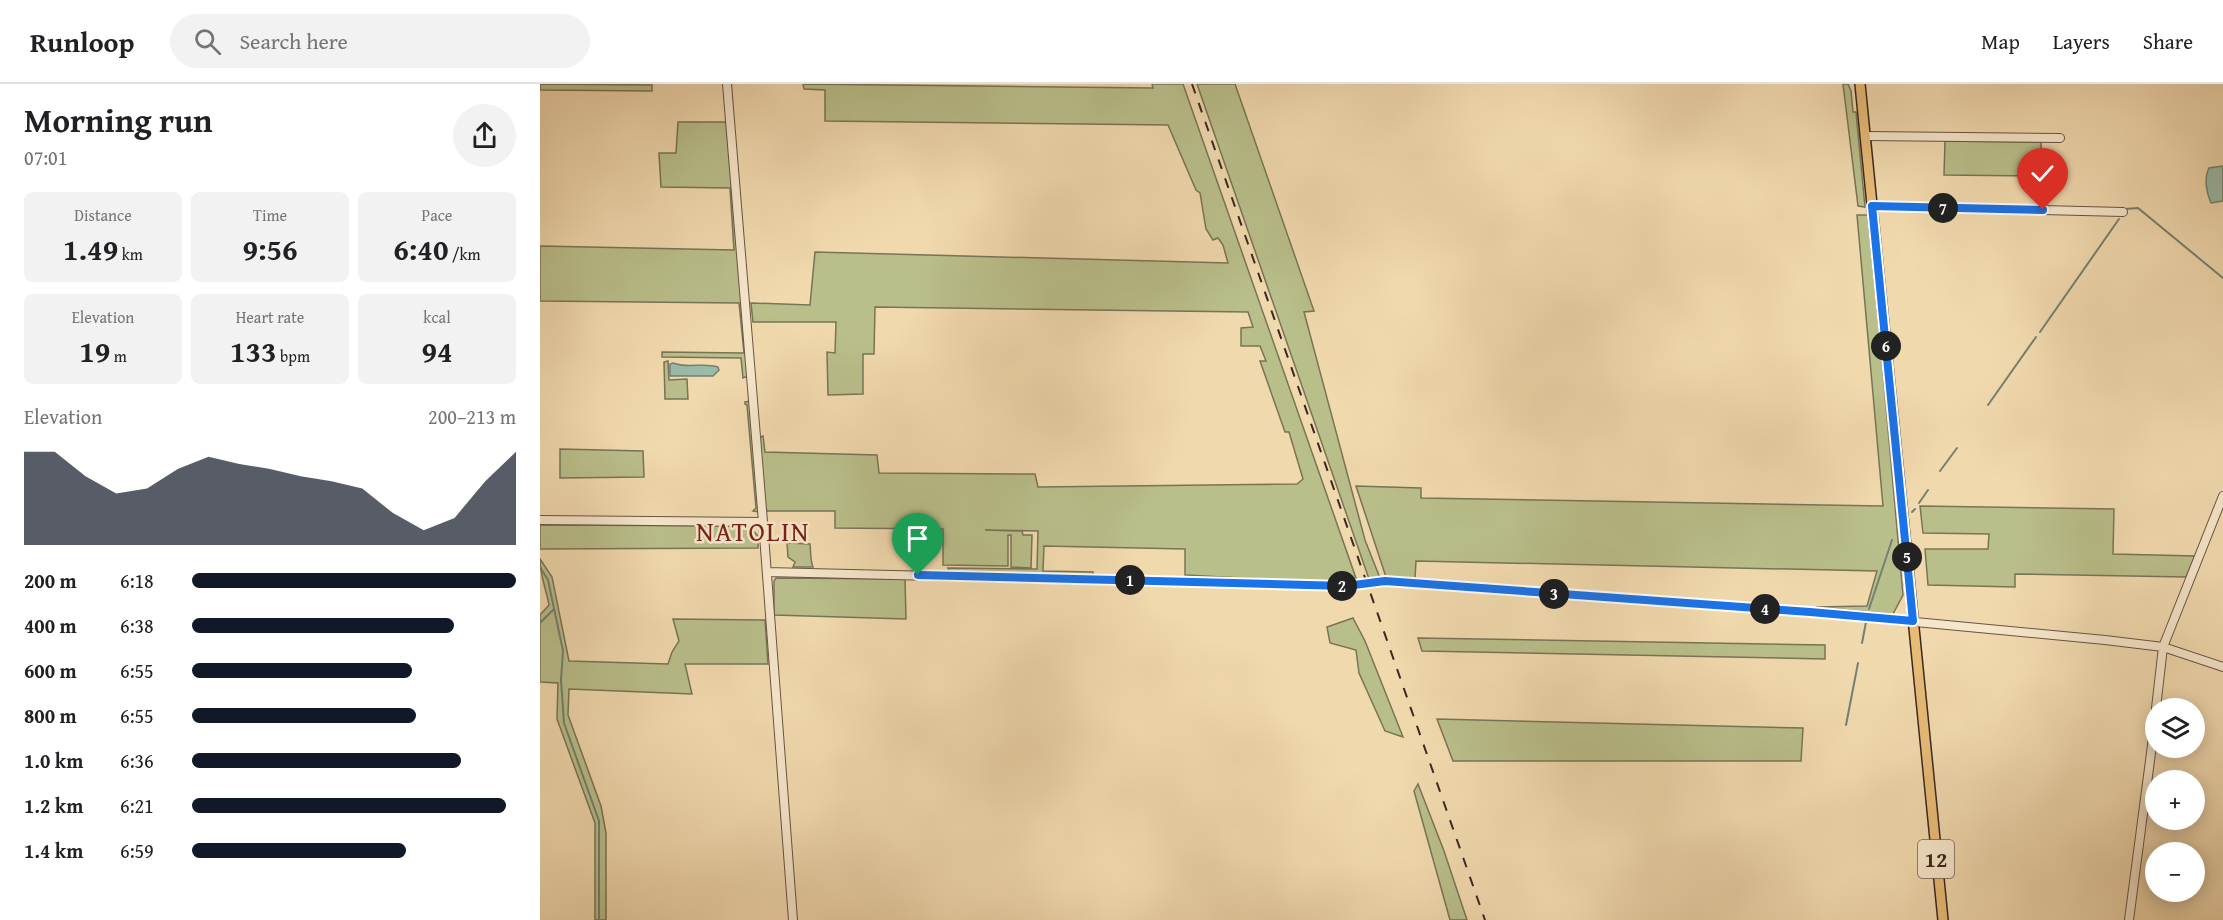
<!DOCTYPE html>
<meta charset="utf-8">
<style>
body{margin:0;font-family:"Gentium Book Plus",serif;background:#f2f2f2;color:#202124;height:100vh;display:flex;flex-direction:column;font-size:22px;white-space:nowrap}
*{box-sizing:border-box;margin:0}
p{font-size:20px;color:#757577}
.icon{flex:none;width:33px;height:33px;fill:none;stroke:currentColor;stroke-width:2;stroke-linecap:round;stroke-linejoin:round}
.map{position:relative;flex:1;overflow:hidden}
.details{display:flex;flex-direction:column;background:#fff;width:540px}
.details>*{flex:none}
.controls{position:absolute;left:1605px;top:614px;display:grid;gap:12px}
.controls a{display:grid;place-items:center;width:60px;height:60px;border-radius:50%;background:#fff;box-shadow:0 3px 15px #0003;font-size:30px}
.pin{position:absolute;display:grid;place-items:center;width:51px;height:51px;color:#fff;margin:-62px -26px;border-radius:50% 50% 50% 0;rotate:-45deg;box-shadow:0 0 6px #0007}
.pin .icon{rotate:45deg}
.km{position:absolute;width:30px;height:30px;margin:-15px;border-radius:50%;background:#222;color:#fff;font-size:16px;line-height:30px;text-align:center}
.round{display:grid;place-items:center;flex:none;width:63px;height:63px;border-radius:32px;background:#f2f2f2}
.headline{display:flex;align-items:center;justify-content:space-between;height:102px;padding:0 24px}
h1{font-size:33px;font-weight:700;line-height:45px}
.figures{display:grid;grid-template-columns:repeat(3,1fr);gap:9px;height:102px;padding:6px 24px}
.figures div{display:grid;align-content:center;border-radius:9px;background:#f2f2f2;text-align:center}
.figures b{font-size:30px;font-weight:700}
.figures small{font-size:16px;font-weight:400}
.figures p{font-size:16px}
.chart{height:168px;padding:12px 24px}
.chart p{display:flex;justify-content:space-between}
.chart svg{width:100%;height:108px;margin-top:6px;fill:#111827;opacity:.7}
ul{padding:0 24px;list-style:none;font-size:20px}
li{display:grid;grid-template-columns:96px 72px 1fr;align-items:center;height:45px}
li i{height:15px;border-radius:8px;background:#111827}
header{display:flex;align-items:center;gap:36px;box-sizing:border-box;height:84px;padding:0 30px;background:#fff;border-bottom:2px solid #e0e0e0}
header strong{font-size:28px}
nav{display:flex;gap:33px;margin-inline-start:auto;font-size:21px}
.search{width:420px;height:54px;background:#f2f2f2;display:flex;align-items:center;gap:15px;box-sizing:border-box;padding:0 21px;border-radius:33px;color:#757577;font-size:22px}
main{display:flex;flex:1;min-height:0}
.map>svg:first-child{display:block}
.green{fill:#b9bf8b;stroke:#797456;stroke-width:1.5}
.water{fill:#9bbaa7;stroke:#748072;stroke-width:1.5}
.lines{fill:none;stroke-linecap:round;stroke-linejoin:round}
.stream{stroke:#748072;stroke-width:2}
.minor-casing{stroke:#675445;stroke-width:10}
.major-casing{stroke:#392822;stroke-width:12}
.minor{stroke:#f6e6ca;stroke-width:8}
.major{stroke:#e8bc77;stroke-width:9}
.rail{stroke:#392822;stroke-width:2;stroke-dasharray:10 10;stroke-linecap:butt}
.route-casing{stroke:#fff;stroke-width:12}
.route{stroke:#1a73e8;stroke-width:8}
.labels{text-anchor:middle;dominant-baseline:central;stroke-width:5;stroke-linejoin:round;paint-order:stroke}
.shield{fill:#f6e6ca;stroke:#726154;stroke-width:1.5}
.shield-label{font-size:22px;font-weight:bold;fill:#392822}
.quarter-label{font-size:27px;letter-spacing:1.5px;fill:#7a1f14;stroke:#f6e6ca}
</style>
<header>
<strong>Runloop</strong>
<div class="search"><svg class="icon" aria-label="search" viewBox="0 0 24 24"><circle cx="10" cy="10" r="6"/><path d="M15 15l6 6"/></svg>Search here</div>
<nav><a>Map</a><a>Layers</a><a>Share</a></nav>
</header>
<main>
<section class="details">
<div class="headline"><div><h1>Morning run</h1><p>07:01</p></div><a class="round"><svg class="icon" aria-label="share" viewBox="0 0 24 24"><path d="M12 15V3M7 8l5-5 5 5M5 13v7h14v-7"/></svg></a></div>
<div class="figures">
<div><p>Distance</p><b>1.49<small> km</small></b></div>
<div><p>Time</p><b>9:56</b></div>
<div><p>Pace</p><b>6:40<small> /km</small></b></div>
</div>
<div class="figures">
<div><p>Elevation</p><b>19<small> m</small></b></div>
<div><p>Heart rate</p><b>133<small> bpm</small></b></div>
<div><p>kcal</p><b>94</b></div>
</div>
<div class="chart"><p><span>Elevation</span>200–213 m</p>
<svg viewBox="0 0 160 44" preserveAspectRatio="none"><path d="M0 44V6L10 6L20 16L30 23L40 21L50 13L60 8L70 11L80 13L90 16L100 18L110 21L120 31L130 38L140 33L150 18L160 6V44z"/></svg>
</div>
<ul>
<li><b>200 m</b>6:18<i style="width:100%"></i></li>
<li><b>400 m</b>6:38<i style="width:81%"></i></li>
<li><b>600 m</b>6:55<i style="width:68%"></i></li>
<li><b>800 m</b>6:55<i style="width:69%"></i></li>
<li><b>1.0 km</b>6:36<i style="width:83%"></i></li>
<li><b>1.2 km</b>6:21<i style="width:97%"></i></li>
<li><b>1.4 km</b>6:59<i style="width:66%"></i></li>
</ul>
</section>
<div class="map">
<svg width="1683" height="836" viewBox="0 0 1683 836">
<rect width="100%" height="100%" fill="#f1d9ae"/>
<filter id="stains"><feTurbulence type="fractalNoise" baseFrequency=".00333" numOctaves="4"/><feColorMatrix values="0 0 0 0 .2 0 0 0 0 .09 0 0 0 0 .02 0 0 0 .5 -.17"/></filter>
<radialGradient id="worn" r=".72"><stop offset=".6" stop-color="#630" stop-opacity="0"/><stop offset="1" stop-color="#630" stop-opacity=".3"/></radialGradient>
<path class="green" d="M0,0L112,1V7L0,6Z
M263,0L613,4L612,0H643L817,497L802,499L645,491V465L504,462L503,487L553,488V492L410,489L408,484L497,485L498,447L445,446L482,447L483,451H492L491,484L471,483V451H468V482L403,481V445L295,444V427H227L224,419L219,354L223,352L225,368L337,371L339,389L495,390L498,403L757,400L763,395L749,348H745L720,277H726L720,262H701V244L713,243L708,228L335,223L334,270H323V310L288,311L287,268L295,269L296,238H213L211,219L270,221L275,168L688,179L683,161L678,154L673,156L666,145L660,109L656,106L628,41L285,37V6L264,5Z
M657,0H695L774,227L764,228L825,456L840,494L829,495Z
M1303,0H1308L1311,7L1313,28H1316L1325,123L1318,122Z
M138,38H188L208,292L203,294L201,274L122,273V268L204,269L199,219L0,217V162L194,166L190,104L121,103L119,69H136Z
M1405,57L1501,58V92L1404,91Z
M1317,131H1326L1329,133L1363,511L1353,530L1276,523L1327,522L1337,487L876,477L875,494L846,493L816,402L881,404V414L1343,422Z
M128,277L129,296L147,295L148,315H125L124,278Z
M211,317L220,428L213,427L216,424L207,321L205,320V318Z
M20,365L103,367L104,393L20,394Z
M1380,422L1574,425L1573,470L1655,472L1646,493L1475,490V503L1388,501L1385,465H1448L1449,450L1383,449Z
M0,441L209,442L218,452V464L0,465Z
M247,459L270,460C271,468 270,476 273,483H253L255,478L248,473Z
M0,475L12,493L29,577L128,580L132,568L139,557L133,535L225,536L228,580H145L152,610L29,605L28,631L61,722L66,749V836H55V739L17,635L18,599L0,598V531L9,521C6,505 0,491 0,475Z
M236,494L365,495L366,535L234,531V497Z
M813,534L825,557L863,653L845,647L819,589L816,566L790,559L787,543Z
M878,554L1285,561V575L882,567Z
M897,635L1263,644L1261,677H913Z
M878,700L904,767L927,836H910L874,707Z"/>
<path class="water" d="M1683,82V117L1671,119C1666,108 1664,94 1669,84Z
M133,279C148,285 164,278 178,283L179,286L173,292H130V280Z"/>
<g class="lines">
<path class="stream" d="M1585,125L1598,124L1683,194
M1500,248L1579,135
M1448,321L1496,253
M1400,387L1417,364
M1379,419L1388,406
M1372,428L1375,425
M0,483L8,496L23,567L21,596L24,639L59,737V836
M1329,525L1352,456
M0,539L14,525
M1322,559L1326,538
M1306,641L1318,579"/>
<g class="minor-casing">
<path id="minor" d="M187,0L223,438L253,836
M1325,52L1520,54
M1332,122L1583,128
M0,436L223,438
M227,488L806,502L845,497L1270,528L1565,556L1623,563L1683,583
M1616,624L1623,563L1683,412
M1589,836L1616,631"/>
</g>
<g class="major-casing">
<path id="major" d="M1320,0L1403,836"/>
</g>
<use href="#minor" class="minor"/>
<use href="#major" class="major"/>
<path class="rail" d="M652,0L945,836"/>
</g>
<g class="lines">
<g class="route-casing">
<path id="route" d="M378,491L806,502L845,497L1270,528L1373,537L1332,122L1503,126"/>
</g>
<use href="#route" class="route"/>
</g>
<g class="labels">
<rect class="shield" x="1378" y="756" width="36" height="38" rx="4.5"/>
<g class="shield-label">
<text x="1396" y="775">12</text>
</g>
<g class="quarter-label">
<text x="213" y="447">NATOLIN</text>
</g>
</g>
<rect width="100%" height="100%" filter="url(#stains)"/>
<rect width="100%" height="100%" fill="url(#worn)"/>
</svg>
<div class="controls">
<a><svg class="icon" aria-label="layers" viewBox="0 0 24 24"><path d="M12 4l9 5-9 5-9-5zM3 14l9 5 9-5"/></svg></a>
<a>+</a>
<a>−</a>
</div>
<div class="pin" style="left:378px;top:491px;background:#1e9e55"><svg class="icon" aria-label="arrive" viewBox="0 0 24 24"><path d="M6 21V4h12l-3 4 3 4H6"/></svg></div>
<div class="pin" style="left:1503px;top:126px;background:#d93025"><svg class="icon" aria-label="check" viewBox="0 0 24 24"><path d="M5 12l5 5 9-10"/></svg></div>
<b class="km" style="left:590px;top:496px">1</b>
<b class="km" style="left:802px;top:502px">2</b>
<b class="km" style="left:1014px;top:510px">3</b>
<b class="km" style="left:1225px;top:525px">4</b>
<b class="km" style="left:1367px;top:473px">5</b>
<b class="km" style="left:1346px;top:262px">6</b>
<b class="km" style="left:1403px;top:124px">7</b>
</div>
</main>
